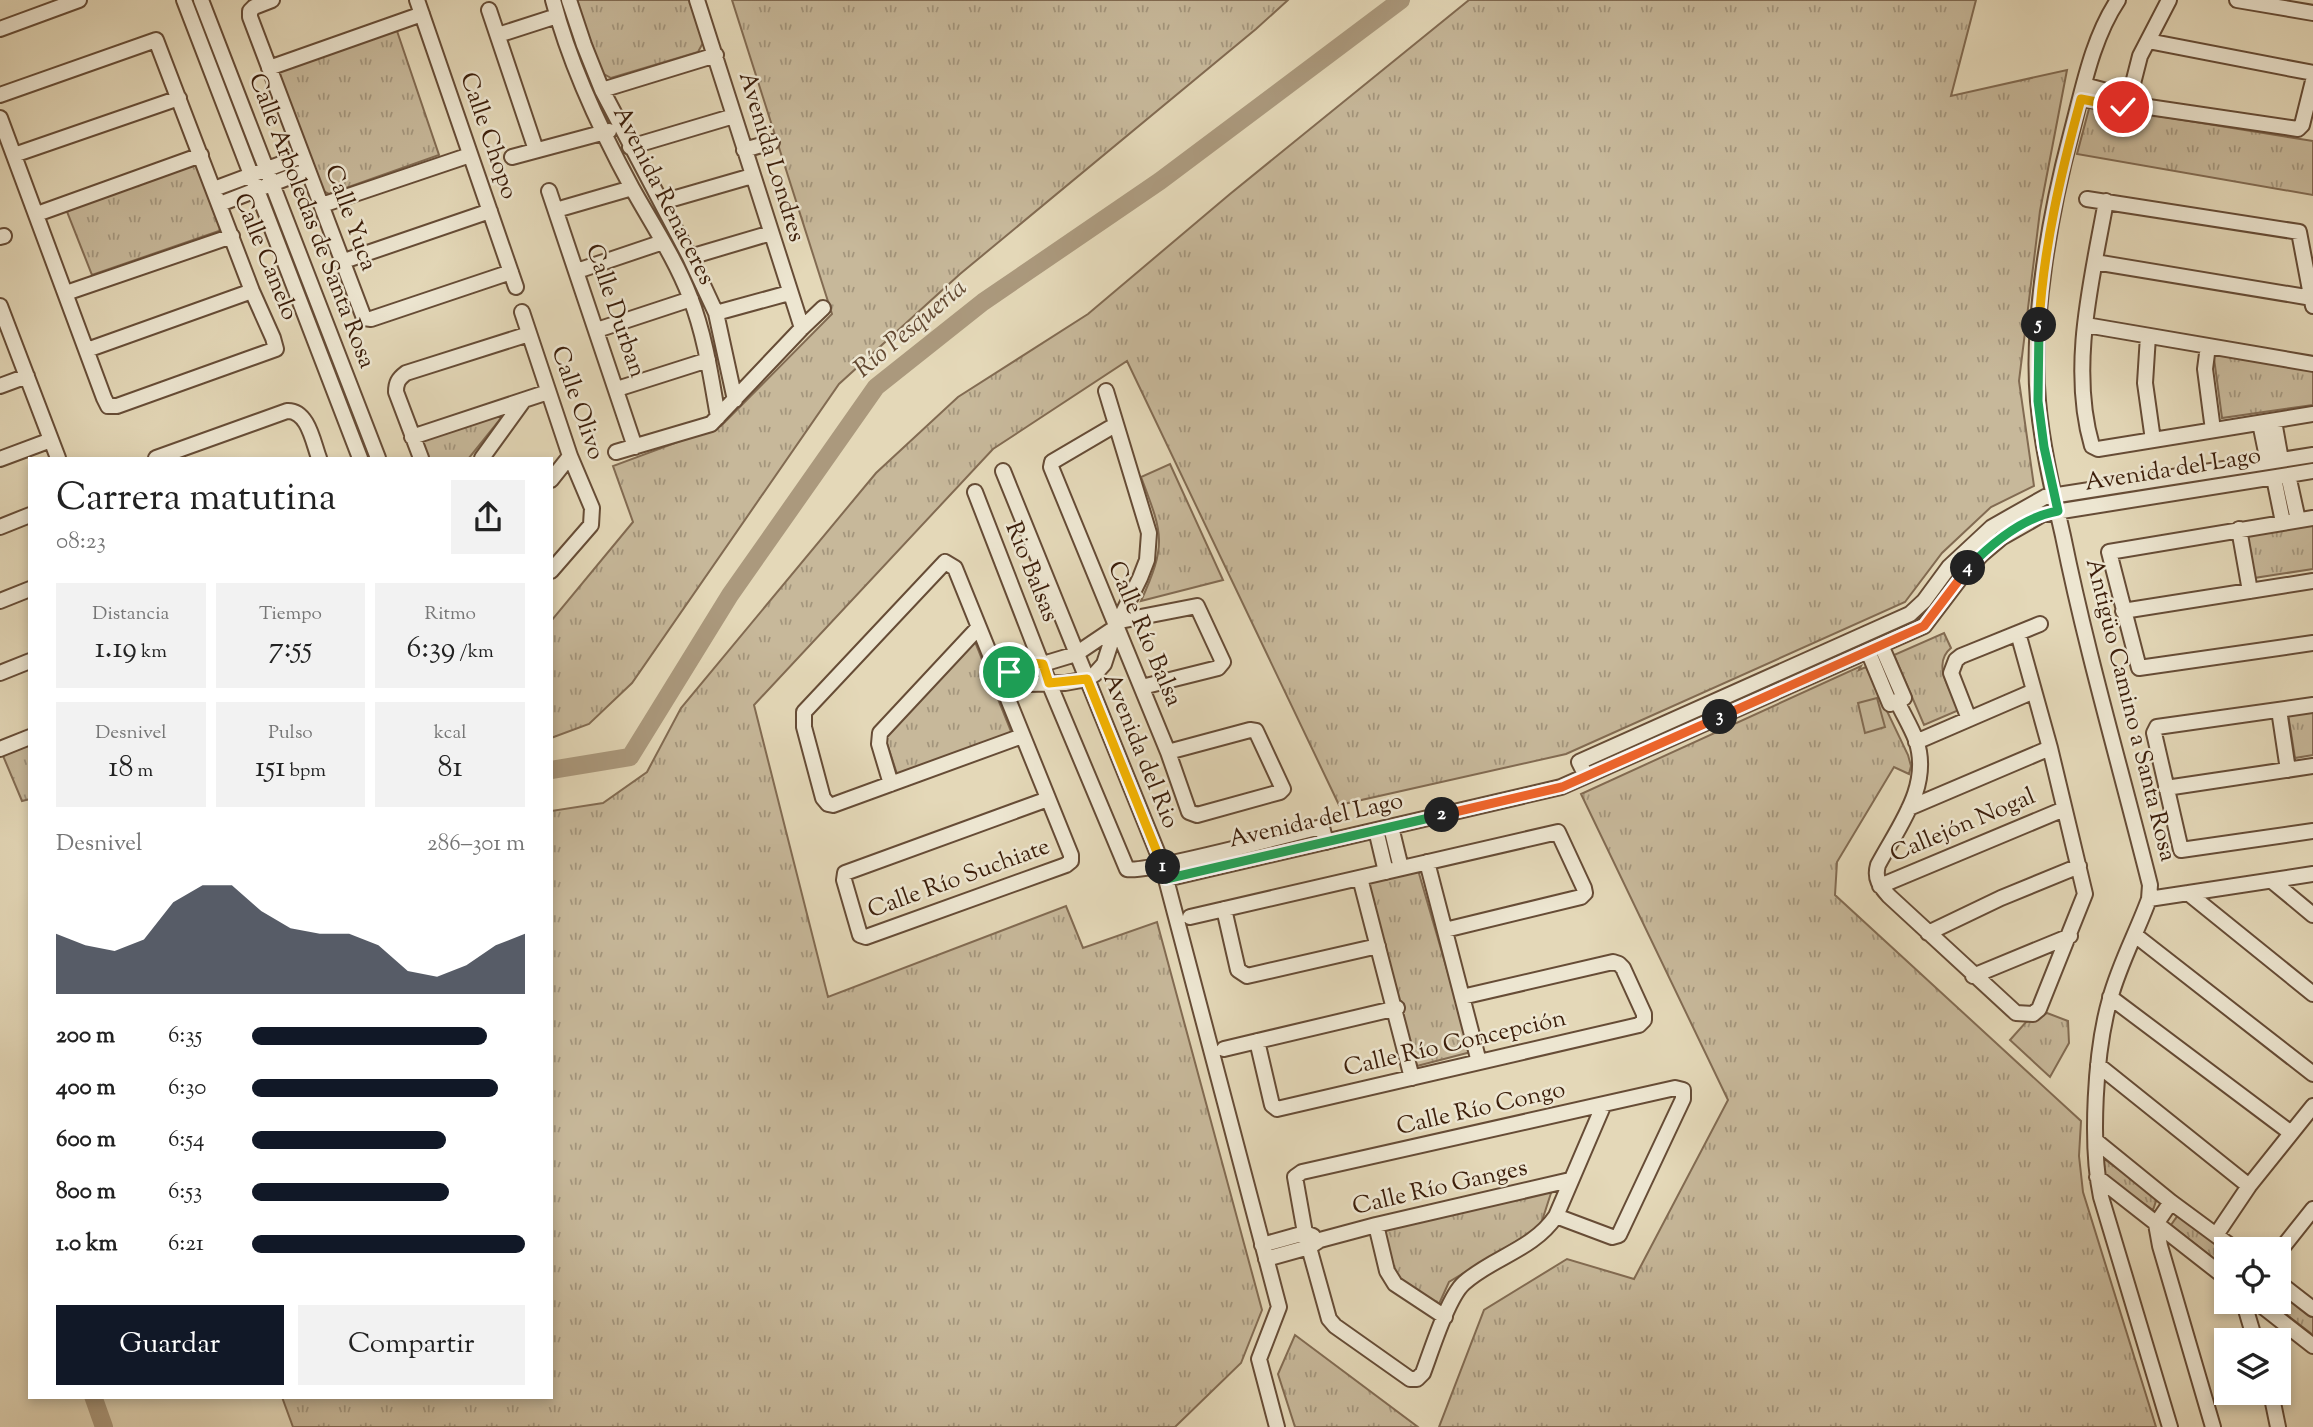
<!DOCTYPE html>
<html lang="es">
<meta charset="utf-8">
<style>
body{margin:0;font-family:"Sorts Mill Goudy",serif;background:#f2f2f2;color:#222;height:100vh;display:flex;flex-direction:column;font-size:26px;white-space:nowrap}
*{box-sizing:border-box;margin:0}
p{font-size:23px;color:#767676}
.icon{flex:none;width:38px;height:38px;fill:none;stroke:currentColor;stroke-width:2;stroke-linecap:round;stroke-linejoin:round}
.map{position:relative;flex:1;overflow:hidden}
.details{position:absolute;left:28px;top:457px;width:525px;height:942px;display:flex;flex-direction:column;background:#fff;border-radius:0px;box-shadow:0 4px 10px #0003}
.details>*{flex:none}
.fabs{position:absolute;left:2214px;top:1237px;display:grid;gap:14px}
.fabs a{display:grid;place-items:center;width:77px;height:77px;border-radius:0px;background:#fff;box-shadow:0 4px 10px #0003;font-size:35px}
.pin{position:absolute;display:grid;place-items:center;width:60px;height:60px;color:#fff;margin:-30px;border:4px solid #fff;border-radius:50%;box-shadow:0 2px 7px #0007}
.km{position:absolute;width:35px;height:35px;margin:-18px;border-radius:50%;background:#222;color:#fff;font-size:19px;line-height:35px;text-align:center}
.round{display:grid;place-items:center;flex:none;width:74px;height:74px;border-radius:0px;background:#f2f2f2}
.headline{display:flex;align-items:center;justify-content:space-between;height:119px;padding:0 28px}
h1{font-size:38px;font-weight:600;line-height:52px}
.stats{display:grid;grid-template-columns:repeat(3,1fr);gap:10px;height:119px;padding:7px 28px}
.stats div{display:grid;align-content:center;border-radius:0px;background:#f2f2f2;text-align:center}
.stats b{font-size:30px;font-weight:600}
.stats small{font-size:19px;font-weight:400}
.stats p{font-size:19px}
.chart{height:196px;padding:14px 28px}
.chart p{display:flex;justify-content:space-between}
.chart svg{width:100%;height:126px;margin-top:7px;fill:#111827;opacity:.7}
.action{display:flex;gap:14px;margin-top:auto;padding:14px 28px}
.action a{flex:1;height:80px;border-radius:0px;background:#111827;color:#fff;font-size:28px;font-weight:600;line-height:80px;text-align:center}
.action a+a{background:#f2f2f2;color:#222}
ul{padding:0 28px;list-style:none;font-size:23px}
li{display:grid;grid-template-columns:112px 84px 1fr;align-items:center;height:52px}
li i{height:18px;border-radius:9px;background:#111827}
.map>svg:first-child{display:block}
.grass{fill:url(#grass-tufts);stroke:#826b52;stroke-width:2}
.garden{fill:#c7b89a;stroke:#826b52;stroke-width:2}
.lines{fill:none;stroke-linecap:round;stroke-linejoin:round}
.river{stroke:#ab997d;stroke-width:18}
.minor-casing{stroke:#664c36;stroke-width:18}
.minor{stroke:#ede6d1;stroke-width:14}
.split-1-casing{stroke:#fff;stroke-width:14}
.split-2-casing{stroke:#fff;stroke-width:14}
.split-3-casing{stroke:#fff;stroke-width:14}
.split-4-casing{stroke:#fff;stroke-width:14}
.split-5-casing{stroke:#fff;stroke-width:14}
.split-6-casing{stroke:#fff;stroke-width:14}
.split-1{stroke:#f5b400;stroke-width:9}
.split-2{stroke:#22a559;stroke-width:9}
.split-3{stroke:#f0652b;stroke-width:9}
.split-4{stroke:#f0652b;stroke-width:9}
.split-5{stroke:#22a559;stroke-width:9}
.split-6{stroke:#f5b400;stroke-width:9}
.labels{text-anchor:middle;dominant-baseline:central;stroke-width:5;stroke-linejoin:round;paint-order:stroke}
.street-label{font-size:24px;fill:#3c1e0a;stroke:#ede6d1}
.water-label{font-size:26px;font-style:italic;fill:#634932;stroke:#ede6d1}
</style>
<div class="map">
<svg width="2313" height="1427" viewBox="0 0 2313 1427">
<defs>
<pattern id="grass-tufts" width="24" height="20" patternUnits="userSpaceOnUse" patternTransform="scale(1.75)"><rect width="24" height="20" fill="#c7b89a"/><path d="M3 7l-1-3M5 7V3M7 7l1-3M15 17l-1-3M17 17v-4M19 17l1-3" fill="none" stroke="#a3957c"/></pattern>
</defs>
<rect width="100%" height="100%" fill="#e4d8b8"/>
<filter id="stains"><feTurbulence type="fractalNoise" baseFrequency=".00286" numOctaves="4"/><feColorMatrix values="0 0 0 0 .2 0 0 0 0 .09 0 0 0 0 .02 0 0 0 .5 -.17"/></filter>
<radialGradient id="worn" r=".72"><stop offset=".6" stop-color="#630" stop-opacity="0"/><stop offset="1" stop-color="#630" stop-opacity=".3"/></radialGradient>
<path class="grass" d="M576,0H691L704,41L698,52L611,78L602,73Z
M732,0H1288L1256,29L960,274L839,384L632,683L589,724L551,738V621L633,522L613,466L721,426L832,314Z
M1469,0H1976L1951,96L2067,70L2040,211L2019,381L2034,486L1991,507L1942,553L1905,602L1566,754L1339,805L1127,361L993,449L754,705L828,997L1066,906L1083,948L1157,922L1262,1310L1241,1363L1175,1427H293L282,1397L551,1396V811L603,803L647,772L681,708L876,473L958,397L1088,314L1230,194Z
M396,28L439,155L329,194L323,191L278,72Z
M2090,105L2313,141V195L2077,154Z
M192,163L200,166L223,222L219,231L92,275L66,209Z
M2213,351L2313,366V405L2222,418Z
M506,412L469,458H429L421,439Z
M1170,464L1223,580L1141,601C1167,543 1163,535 1141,477Z
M2313,522V569L2254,578L2245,533Z
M1944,633L1951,648C1931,664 1951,691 1959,710L1924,725L1894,655Z
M973,637L1012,734L897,774L885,737Z
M1861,666L1859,670L1866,667L1908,755L1911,766L1909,774L1894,767L1837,862L1835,895L2081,1121L2079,1156L2083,1192L2156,1427H1439L1484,1310L1567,1259L1634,1279L1728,1100L1581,794Z
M2313,711V755L2295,758L2288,714Z
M30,740V799L22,801L1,751Z
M1418,870L1471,1052L1417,1066L1366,883Z
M2047,1013L2068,1021L2069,1043L2050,1077L2010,1040L2026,1022Z
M2099,1155L2157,1198L2153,1210L2100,1173Z
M1552,1190L1540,1227L1449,1282L1439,1304L1395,1276L1382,1229Z
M2178,1215L2226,1252V1268L2171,1225Z
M2279,1291L2313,1317V1335L2270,1302H2278Z
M1295,1335L1418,1427H1295L1278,1374Z"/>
<path class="garden" d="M1877,698L1885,727L1865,733L1858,703Z"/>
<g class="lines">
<path class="river" d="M551,770L630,757L730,595L876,387L983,302L1160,181L1401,0
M93,1396L104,1427"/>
<g class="minor-casing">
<path id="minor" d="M184,0L360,458
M201,0L378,458
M272,0L254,7L250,11V17L364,318L371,319L511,272
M417,0L516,287
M553,0C570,66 600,129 632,188C652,224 675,258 690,297C705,335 711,377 718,417
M569,0L584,45L602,90L690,257L716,313L735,400
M697,0L802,328
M2118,0C2092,39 2083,89 2071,134C2050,213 2031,320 2038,401C2042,447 2053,492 2063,536C2087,654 2121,769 2150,885L2149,899C2137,932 2119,965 2110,999C2095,1051 2090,1144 2101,1197L2170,1427
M2237,0L2313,13
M489,10L536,150
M0,29L79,0
M498,35L557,16
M2148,41L2313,73
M269,68L422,14
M2084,85L2125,96L2134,104
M602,90L716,55
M0,95L156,40L252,291L273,338L276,349L117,406H108L104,398L0,118
M2081,98L2123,107L2135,105L2298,129L2302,125L2313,81
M2127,107L2140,56L2169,0
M630,147L734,116
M744,150L772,142
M14,155L179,98
M512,157L609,131
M214,189L302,156
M549,191L635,447
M2087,199L2299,232L2313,306
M2106,201C2092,279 2069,367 2092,446L2098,449L2313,414
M662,202L752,176
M220,204L308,170
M322,205L470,155
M556,210L632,188
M37,214L201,155
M0,237L4,236
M690,257L771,233
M341,262L490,211
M2095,262L2312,298
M577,271L663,242
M66,293L232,236
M0,306L58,458
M522,312L570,456L592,508L591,525L551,571
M716,313L789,293
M2086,325L2313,364
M597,330L691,299
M2148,336L2145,383L2153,440
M2208,346L2205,369L2213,430
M87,350L252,291
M0,386L27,376
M617,389L708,360
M2274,421L2281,460
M2260,423L2268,462
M1115,425L1052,462L1051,467L1168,752L1189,812L1197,815L1280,792L1283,789L1256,731L1250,730L1168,752
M412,437L548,392
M616,452L711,424L802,328L823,308
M156,458L287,411C308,410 313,442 319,458
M421,458L396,392C396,383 398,379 406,373L529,334
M482,458L524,400
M0,459L51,440
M1003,471L1162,864L1279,1307L1259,1359L1277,1427
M2288,475L2298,520
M2274,478L2283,522
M551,480L570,456
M975,492L1049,683L1127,869C1144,874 1293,833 1322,827L1326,842
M2313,518L2109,552L2139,668L2313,643
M0,527L30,515
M2239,529L2250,591
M0,601L30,589
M2123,611L2313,581
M1120,621L1197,606L1223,662L1218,668L1142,687
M1868,651L1890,704L1904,698L1881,645
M0,673L30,661
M999,676L1030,663L1043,664L1076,654L1116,627
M1007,697L1019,687L1029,684L1065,683L1087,679L1095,674L1104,664L1116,627L1140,578L1147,560L1149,533L1106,391
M1897,701C1903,714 1911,727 1916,740C1932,786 1898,827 1878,865C1874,879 1880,886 1889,896L2016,1013L2033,1014L2039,1009L2085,894L2050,748L2018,633
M2313,705L2157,727L2154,733L2181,850L2313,831
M2279,710L2288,770
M1969,719L1951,673L1956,660L1961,656L2040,624
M1022,736L833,805L828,804L823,798L804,727V712L945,562L955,568L1071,855V861L1066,865L866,937L860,935L844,880L845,873L1048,799
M1916,742L2034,691
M0,749L30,737
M1586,776L1579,762L1910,614L1924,601L1949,567L1992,527L2045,497L2313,455
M891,784L879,744L880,733L978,628
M2166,788L2313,766
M1909,808L2050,748
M1391,827L1401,868
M1376,830L1386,872
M1427,862L1479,1062
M1360,878L1412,1078
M1166,879L1561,787L1924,626L1965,572L1982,554L2001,538L2043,514L2313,471
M2272,881L2313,915
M1880,886L2064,809
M2188,893L2313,994
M2149,899L2313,874
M1224,909L1238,970L1247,976L1378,946
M1190,917L1558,832L1584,888L1585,893L1581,897L1445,930
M1928,933L2001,898L2079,866
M2135,935L2313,1074
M1973,976L2070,936
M2110,997L2291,1133
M1257,1041L1272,1105L1277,1109L1639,1025L1644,1020V1014L1623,968L1619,964L1613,962L1462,997
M1224,1049L1397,1008
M2098,1065L2249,1186
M2096,1141L2171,1202L2236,1250
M2097,1177L2226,1278
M2171,1202L2156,1224L2160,1246L2213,1427
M1556,1216L1612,1237L1619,1235L1683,1099V1090L1675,1088L1302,1172L1295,1177L1305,1233L1329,1319L1335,1326L1410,1379H1417L1423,1373C1431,1352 1448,1297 1464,1283C1493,1257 1533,1250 1556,1216L1604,1104
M1376,1225L1387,1271L1395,1284L1445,1317
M2216,1235L2249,1186L2313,1106
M1262,1245L1305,1233L1313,1236
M2278,1253L2313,1209
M1266,1259L1309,1247L1320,1240L1376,1225L1570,1180
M2278,1282L2313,1309
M2247,1302L2246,1310L2255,1340
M2257,1302L2313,1346
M2271,1393L2278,1427"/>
</g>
<use href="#minor" class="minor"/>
</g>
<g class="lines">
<g class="split-1-casing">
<path id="split-1" d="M1009,672L1030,663L1043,664L1049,683L1087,679L1163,867"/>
</g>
<g class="split-2-casing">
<path id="split-2" d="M1163,867L1166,879L1442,815"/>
</g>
<g class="split-3-casing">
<path id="split-3" d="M1442,815L1562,787L1720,717"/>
</g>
<g class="split-4-casing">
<path id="split-4" d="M1720,717L1924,626L1968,568"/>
</g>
<g class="split-5-casing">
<path id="split-5" d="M1968,568C1992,543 2023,517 2058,511L2044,447L2038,401L2039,325"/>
</g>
<g class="split-6-casing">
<path id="split-6" d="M2039,325C2043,249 2061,172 2081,99L2123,107"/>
</g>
<use href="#split-1" class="split-1"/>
<use href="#split-2" class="split-2"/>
<use href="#split-3" class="split-3"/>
<use href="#split-4" class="split-4"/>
<use href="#split-5" class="split-5"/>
<use href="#split-6" class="split-6"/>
</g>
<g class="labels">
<g class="street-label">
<text transform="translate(488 136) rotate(71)">Calle Chopo</text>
<text transform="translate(771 157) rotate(73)">Avenida Londres</text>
<text transform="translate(663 196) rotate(63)">Avenida Renaceres</text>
<text transform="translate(350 218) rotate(70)">Calle Yuca</text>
<text transform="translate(311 221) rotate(69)">Calle Arboledas de Santa Rosa</text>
<text transform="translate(265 257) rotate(68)">Calle Canelo</text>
<text transform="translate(615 311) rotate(71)">Calle Durban</text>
<text transform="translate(577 403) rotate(71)">Calle Olivo</text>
<text transform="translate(2173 470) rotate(-9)">Avenida del Lago</text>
<text transform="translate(1031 572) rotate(68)">Rio Balsas</text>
<text transform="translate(1144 634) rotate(67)">Calle Río Balsa</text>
<text transform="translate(2130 710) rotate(76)">Antigüo Camino a Santa Rosa</text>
<text transform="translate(1140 751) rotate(68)">Avenida del Rio</text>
<text transform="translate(1316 821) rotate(-13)">Avenida del Lago</text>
<text transform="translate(1963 826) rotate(-23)">Callejón Nogal</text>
<text transform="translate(959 879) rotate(-20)">Calle Río Suchiate</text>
<text transform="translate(1455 1044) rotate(-13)">Calle Río Concepción</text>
<text transform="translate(1481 1109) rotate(-13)">Calle Río Congo</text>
<text transform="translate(1440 1188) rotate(-13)">Calle Río Ganges</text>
</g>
<g class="water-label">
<text transform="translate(911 329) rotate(-40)">Río Pesquería</text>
</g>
</g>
<rect width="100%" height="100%" filter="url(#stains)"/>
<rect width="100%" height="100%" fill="url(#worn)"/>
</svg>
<div class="fabs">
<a><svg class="icon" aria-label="locate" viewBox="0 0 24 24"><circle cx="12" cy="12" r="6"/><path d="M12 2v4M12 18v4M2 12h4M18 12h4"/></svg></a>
<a><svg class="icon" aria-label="layers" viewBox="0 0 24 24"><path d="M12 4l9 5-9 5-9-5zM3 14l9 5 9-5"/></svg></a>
</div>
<div class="pin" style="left:1009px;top:672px;background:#1e9e55"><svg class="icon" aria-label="arrive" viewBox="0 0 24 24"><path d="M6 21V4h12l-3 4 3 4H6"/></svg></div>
<div class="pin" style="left:2123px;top:107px;background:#d93025"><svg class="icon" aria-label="check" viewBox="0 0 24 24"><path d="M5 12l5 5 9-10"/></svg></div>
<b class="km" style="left:1163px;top:867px">1</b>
<b class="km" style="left:1442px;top:815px">2</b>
<b class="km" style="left:1720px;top:717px">3</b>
<b class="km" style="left:1968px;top:568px">4</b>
<b class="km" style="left:2039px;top:325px">5</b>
<section class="details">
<div class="headline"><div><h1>Carrera matutina</h1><p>08:23</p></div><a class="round"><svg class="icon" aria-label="share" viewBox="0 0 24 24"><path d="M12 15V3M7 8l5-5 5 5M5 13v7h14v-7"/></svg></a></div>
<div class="stats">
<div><p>Distancia</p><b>1.19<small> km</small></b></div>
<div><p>Tiempo</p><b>7:55</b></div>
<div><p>Ritmo</p><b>6:39<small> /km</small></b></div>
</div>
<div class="stats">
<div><p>Desnivel</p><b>18<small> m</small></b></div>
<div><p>Pulso</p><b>151<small> bpm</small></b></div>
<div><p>kcal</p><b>81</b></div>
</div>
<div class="chart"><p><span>Desnivel</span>286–301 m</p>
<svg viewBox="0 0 160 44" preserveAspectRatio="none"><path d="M0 44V23L10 27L20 29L30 25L40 12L50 6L60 6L70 15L80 21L90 23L100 23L110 27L120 36L130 38L140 34L150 27L160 23V44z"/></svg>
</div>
<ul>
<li><b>200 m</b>6:35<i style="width:86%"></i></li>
<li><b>400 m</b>6:30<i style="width:90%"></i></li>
<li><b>600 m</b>6:54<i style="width:71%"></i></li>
<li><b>800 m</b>6:53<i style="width:72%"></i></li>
<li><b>1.0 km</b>6:21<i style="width:100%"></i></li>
</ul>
<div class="action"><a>Guardar</a><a>Compartir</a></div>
</section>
</div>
